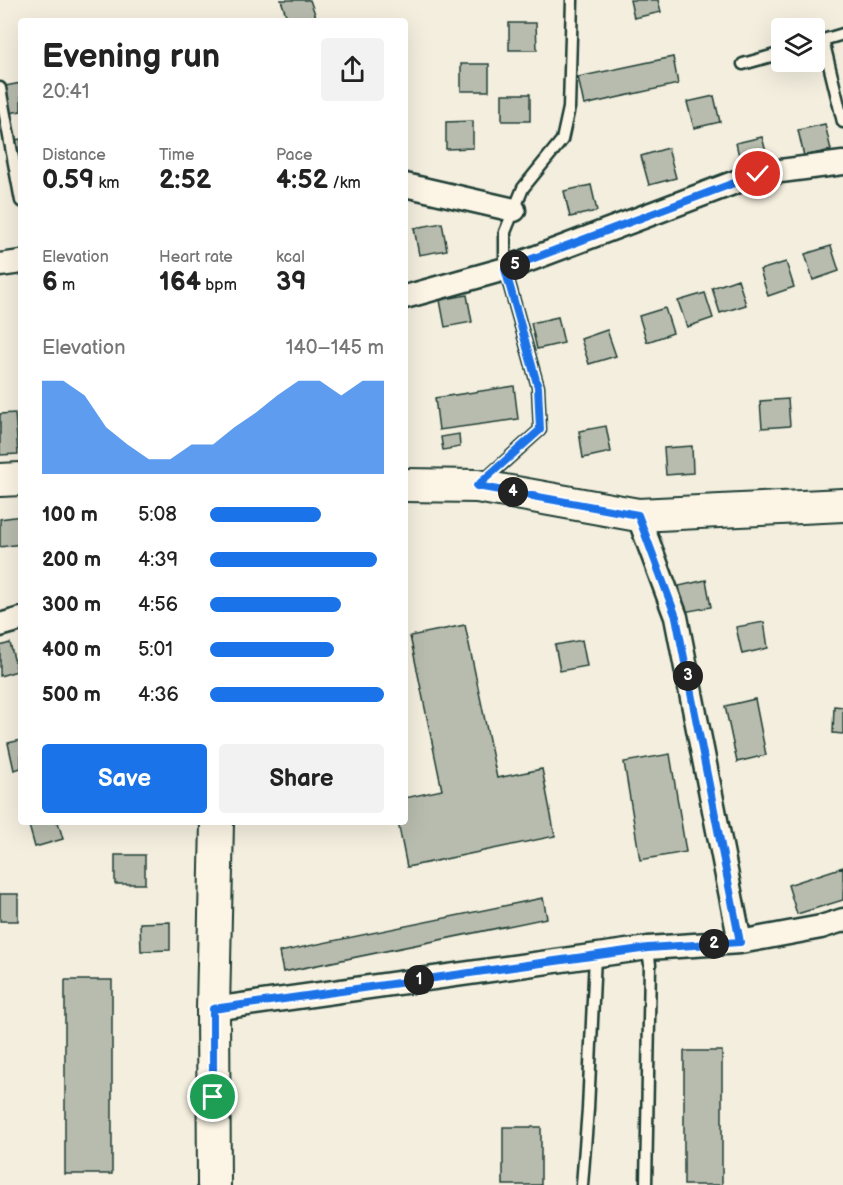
<!DOCTYPE html>
<meta charset="utf-8">
<style>
body{margin:0;font-family:"Balsamiq Sans",sans-serif;background:#f2f2f2;color:#222;height:100vh;display:flex;flex-direction:column;font-size:22px;white-space:nowrap}
*{box-sizing:border-box;margin:0}
p{font-size:20px;color:#767676}
.icon{flex:none;width:33px;height:33px;fill:none;stroke:currentColor;stroke-width:2;stroke-linecap:round;stroke-linejoin:round}
.map{position:relative;flex:1;overflow:hidden}
.sheet{position:absolute;left:18px;top:18px;width:390px;height:807px;display:flex;flex-direction:column;background:#fff;border-radius:6px;box-shadow:0 6px 24px #0002}
.sheet>*{flex:none}
.fabs{position:absolute;left:771px;top:18px;display:grid;gap:12px}
.fabs a{display:grid;place-items:center;width:54px;height:54px;border-radius:6px;background:#fff;box-shadow:0 6px 24px #0002;font-size:30px}
.pin{position:absolute;display:grid;place-items:center;width:51px;height:51px;color:#fff;margin:-26px;border:3px solid #fff;border-radius:50%;box-shadow:0 2px 6px #0007}
.km{position:absolute;width:30px;height:30px;margin:-15px;border-radius:50%;background:#222;color:#fff;font-size:16px;line-height:30px;text-align:center}
.round{display:grid;place-items:center;flex:none;width:63px;height:63px;border-radius:6px;background:#f2f2f2}
.summary{display:flex;align-items:center;justify-content:space-between;height:102px;padding:0 24px}
h1{font-size:33px;font-weight:700;line-height:45px}
.metrics{display:grid;grid-template-columns:repeat(3,1fr);gap:9px;height:102px;padding:6px 24px}
.metrics div{display:grid;align-content:center}
.metrics b{font-size:26px;font-weight:700}
.metrics small{font-size:16px;font-weight:400}
.metrics p{font-size:16px}
.chart{height:168px;padding:12px 24px}
.chart p{display:flex;justify-content:space-between}
.chart svg{width:100%;height:108px;margin-top:6px;fill:#1a73e8;opacity:.7}
.cta{display:flex;gap:12px;margin-top:auto;padding:12px 24px}
.cta a{flex:1;height:69px;border-radius:6px;background:#1a73e8;color:#fff;font-size:24px;font-weight:700;line-height:69px;text-align:center}
.cta a+a{background:#f2f2f2;color:#222}
ul{padding:0 24px;list-style:none;font-size:20px}
li{display:grid;grid-template-columns:96px 72px 1fr;align-items:center;height:45px}
li i{height:15px;border-radius:8px;background:#1a73e8}
.map>svg:first-child{display:block}
.building{fill:#b8bcae;stroke:#1f3d34;stroke-width:1.5}
.lines{fill:none;stroke-linecap:round;stroke-linejoin:round}
.lane-casing{stroke:#1f3d34;stroke-width:15}
.street-casing{stroke:#1f3d34;stroke-width:27}
.secondary-casing{stroke:#1f3d34;stroke-width:36}
.lane{stroke:#fcf5e5;stroke-width:10}
.street{stroke:#fcf5e5;stroke-width:22}
.secondary{stroke:#fcf5e5;stroke-width:32}
.route-casing{stroke:#fff;stroke-width:12}
.route{stroke:#1a73e8;stroke-width:8}
</style>
<div class="map">
<svg width="843" height="1185" viewBox="0 0 843 1185">
<rect width="100%" height="100%" fill="#f3eede"/>
<filter id="ink" filterUnits="userSpaceOnUse"><feTurbulence type="fractalNoise" baseFrequency=".0167" numOctaves="2"/><feDisplacementMap in="SourceGraphic" scale="12" xChannelSelector="R" yChannelSelector="G"/><feConvolveMatrix kernelMatrix="1 2 1 2 8 2 1 2 1" color-interpolation-filters="sRGB"/></filter>
<g filter="url(#ink)">
<path class="building" d="M281,0H310L316,17L303,21H288Z
M630,0H658L661,12L634,18Z
M509,23H536L537,50H509Z
M673,57L678,84L584,105L578,77Z
M461,64H489V91H461Z
M21,83V111L9,113L5,86Z
M502,94H530V121H502Z
M714,96L720,122L694,128L687,102Z
M473,121V148L446,149V122Z
M825,124L831,150L804,156L798,130Z
M762,137L769,163L742,169L736,143Z
M21,139V166L17,167L14,140Z
M668,148L676,178L649,185L641,156Z
M591,185L597,211L570,217L564,191Z
M442,223L447,250L419,255L414,228Z
M831,246L839,271L813,280L805,254Z
M786,262L794,287L768,296L760,270Z
M738,279L746,305L720,313L712,288Z
M705,293L713,318L687,327L678,301Z
M467,295L472,322L445,327L440,300Z
M665,308L673,333L647,342L639,316Z
M558,317L564,343L537,349L531,323Z
M607,330L616,356L589,364L581,339Z
M514,386L518,419L439,430L435,398Z
M788,399L790,426L762,428L760,401Z
M15,413L18,454L0,455V414Z
M606,426L611,452L583,458L579,431Z
M459,434L460,447L443,450L441,437Z
M692,446L693,473L666,475L664,448Z
M21,516V544L0,547V519Z
M706,580L711,607L684,612L679,586Z
M764,622L768,648L742,654L736,627Z
M465,625L497,778L542,769L555,836L407,867L398,822H405V798L442,790L410,636Z
M582,640L587,666L560,671L555,645Z
M10,643L17,671L0,676V646Z
M755,699L766,755L737,762L725,706Z
M834,706L843,707V734L833,733Z
M21,740V768L14,770L8,743Z
M670,754L686,852L640,860L624,762Z
M28,822H58L63,839L35,847Z
M115,855H145V884H115Z
M843,867V900L797,914L788,885Z
M0,894H18V921H0Z
M543,898L547,918L283,972L279,952Z
M170,922V950L141,951L140,923Z
M65,980H112V1174H65Z
M684,1051H722V1185H684Z
M503,1127H541V1185H503Z"/>
<g class="lines">
<g class="lane-casing">
<path id="lane" d="M843,34L823,40L843,122
M743,64L782,53
M0,88L21,201
M482,482L540,430L538,387L505,269V232L523,188L562,140L569,108L572,0
M582,1185L588,1109L595,956
M646,1185L650,965L648,948"/>
</g>
<g class="street-casing">
<path id="street" d="M405,185L514,210
M0,265L21,262
M405,297L505,269L757,174L843,163
M638,515L676,617L740,942
M0,625L21,619
M213,1009L648,948L740,942L821,927L843,920"/>
</g>
<g class="secondary-casing">
<path id="secondary" d="M0,480L21,479
M405,485L477,486L638,515L843,505
M214,1185L213,1009L217,822"/>
</g>
<use href="#lane" class="lane"/>
<use href="#street" class="street"/>
<use href="#secondary" class="secondary"/>
</g>
</g>
<g class="lines" filter="url(#ink)">
<g class="route-casing">
<path id="route" d="M213,1097V1009L648,948L740,942L676,617L638,515L477,486L540,430L538,387L505,269L758,174"/>
</g>
<use href="#route" class="route"/>
</g>
</svg>
<div class="fabs">
<a><svg class="icon" aria-label="layers" viewBox="0 0 24 24"><path d="M12 4l9 5-9 5-9-5zM3 14l9 5 9-5"/></svg></a>
</div>
<div class="pin" style="left:213px;top:1097px;background:#1e9e55"><svg class="icon" aria-label="arrive" viewBox="0 0 24 24"><path d="M6 21V4h12l-3 4 3 4H6"/></svg></div>
<div class="pin" style="left:758px;top:174px;background:#d93025"><svg class="icon" aria-label="check" viewBox="0 0 24 24"><path d="M5 12l5 5 9-10"/></svg></div>
<b class="km" style="left:419px;top:980px">1</b>
<b class="km" style="left:714px;top:944px">2</b>
<b class="km" style="left:688px;top:676px">3</b>
<b class="km" style="left:513px;top:492px">4</b>
<b class="km" style="left:515px;top:265px">5</b>
<section class="sheet">
<div class="summary"><div><h1>Evening run</h1><p>20:41</p></div><a class="round"><svg class="icon" aria-label="share" viewBox="0 0 24 24"><path d="M12 15V3M7 8l5-5 5 5M5 13v7h14v-7"/></svg></a></div>
<div class="metrics">
<div><p>Distance</p><b>0.59<small> km</small></b></div>
<div><p>Time</p><b>2:52</b></div>
<div><p>Pace</p><b>4:52<small> /km</small></b></div>
</div>
<div class="metrics">
<div><p>Elevation</p><b>6<small> m</small></b></div>
<div><p>Heart rate</p><b>164<small> bpm</small></b></div>
<div><p>kcal</p><b>39</b></div>
</div>
<div class="chart"><p><span>Elevation</span>140–145 m</p>
<svg viewBox="0 0 160 44" preserveAspectRatio="none"><path d="M0 44V6L10 6L20 12L30 25L40 32L50 38L60 38L70 32L80 32L90 25L100 19L110 12L120 6L130 6L140 12L150 6L160 6V44z"/></svg>
</div>
<ul>
<li><b>100 m</b>5:08<i style="width:64%"></i></li>
<li><b>200 m</b>4:39<i style="width:96%"></i></li>
<li><b>300 m</b>4:56<i style="width:75%"></i></li>
<li><b>400 m</b>5:01<i style="width:71%"></i></li>
<li><b>500 m</b>4:36<i style="width:100%"></i></li>
</ul>
<div class="cta"><a>Save</a><a>Share</a></div>
</section>
</div>
